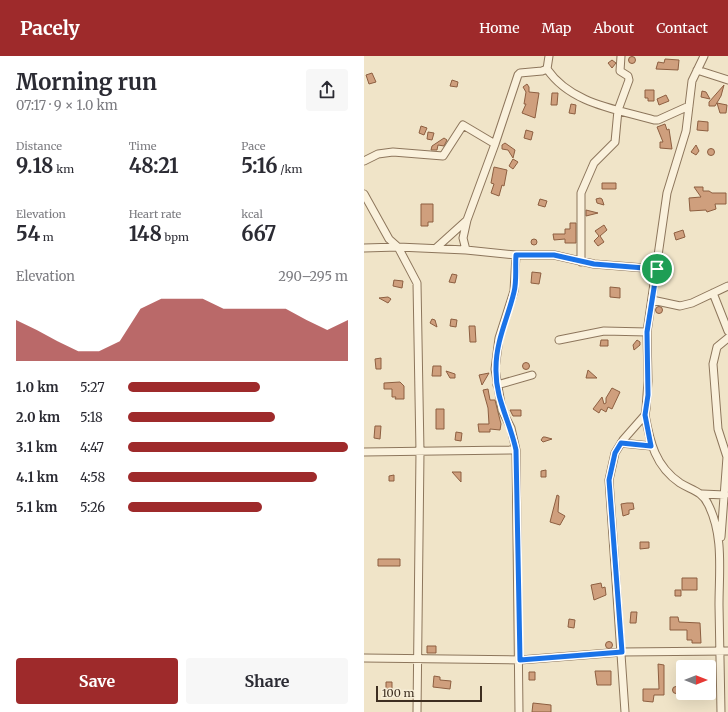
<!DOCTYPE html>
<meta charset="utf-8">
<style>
body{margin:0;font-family:Merriweather,serif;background:#f7f7f7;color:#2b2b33;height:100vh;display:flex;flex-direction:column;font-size:15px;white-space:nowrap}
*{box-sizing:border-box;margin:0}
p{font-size:13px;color:#7c7c81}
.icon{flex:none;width:22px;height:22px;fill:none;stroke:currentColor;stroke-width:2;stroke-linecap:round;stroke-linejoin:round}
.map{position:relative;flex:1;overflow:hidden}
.sheet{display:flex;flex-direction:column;background:#fff;width:364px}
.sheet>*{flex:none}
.needle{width:26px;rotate:90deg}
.fabs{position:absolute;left:312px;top:604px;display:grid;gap:8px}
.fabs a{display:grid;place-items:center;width:40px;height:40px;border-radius:4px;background:#fff;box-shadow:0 4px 16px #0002;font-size:20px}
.scale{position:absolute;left:12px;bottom:10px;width:106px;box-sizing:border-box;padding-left:4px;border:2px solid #3d2e20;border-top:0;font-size:11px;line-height:14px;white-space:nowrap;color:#3d2e20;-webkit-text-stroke:3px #f7eed8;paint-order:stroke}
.pin{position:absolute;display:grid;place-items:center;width:34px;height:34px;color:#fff;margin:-17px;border:2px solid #fff;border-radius:50%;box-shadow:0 1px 4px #0007}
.round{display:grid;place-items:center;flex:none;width:42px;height:42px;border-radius:4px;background:#f7f7f7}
.head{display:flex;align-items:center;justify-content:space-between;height:68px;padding:0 16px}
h1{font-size:22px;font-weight:700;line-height:30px}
.figures{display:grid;grid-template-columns:repeat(3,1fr);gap:6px;height:68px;padding:4px 16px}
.figures div{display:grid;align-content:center}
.figures b{font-size:20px;font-weight:700}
.figures small{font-size:11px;font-weight:400}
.figures p{font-size:11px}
.chart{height:112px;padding:8px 16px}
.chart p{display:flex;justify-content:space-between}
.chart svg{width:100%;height:72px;margin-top:4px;fill:#9e2a2b;opacity:.7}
.button{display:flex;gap:8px;margin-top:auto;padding:8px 16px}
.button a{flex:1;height:46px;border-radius:4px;background:#9e2a2b;color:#fff;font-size:16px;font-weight:700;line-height:46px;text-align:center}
.button a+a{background:#f7f7f7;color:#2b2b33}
ul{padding:0 16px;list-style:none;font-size:13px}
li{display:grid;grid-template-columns:64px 48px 1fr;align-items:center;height:30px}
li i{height:10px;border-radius:5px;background:#9e2a2b}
header{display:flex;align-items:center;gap:24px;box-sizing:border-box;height:56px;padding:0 20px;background:#9e2a2b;color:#fff}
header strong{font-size:19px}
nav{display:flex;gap:22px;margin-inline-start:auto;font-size:14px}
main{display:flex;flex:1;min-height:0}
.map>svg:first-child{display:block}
.building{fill:#cf9f7d;stroke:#8d5f41}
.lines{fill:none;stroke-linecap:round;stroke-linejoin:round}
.minor-casing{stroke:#8d765c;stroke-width:9}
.minor{stroke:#faf1dc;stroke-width:7}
.route-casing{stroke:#fff;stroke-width:8}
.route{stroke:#1a73e8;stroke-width:5}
</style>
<header>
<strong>Pacely</strong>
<nav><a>Home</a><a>Map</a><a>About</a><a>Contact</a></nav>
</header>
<main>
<section class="sheet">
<div class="head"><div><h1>Morning run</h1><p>07:17 · 9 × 1.0 km</p></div><a class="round"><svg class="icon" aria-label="share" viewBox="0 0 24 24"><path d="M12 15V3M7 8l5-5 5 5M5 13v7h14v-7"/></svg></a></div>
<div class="figures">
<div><p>Distance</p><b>9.18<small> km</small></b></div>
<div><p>Time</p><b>48:21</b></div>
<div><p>Pace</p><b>5:16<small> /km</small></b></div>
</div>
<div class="figures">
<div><p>Elevation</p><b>54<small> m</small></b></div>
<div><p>Heart rate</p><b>148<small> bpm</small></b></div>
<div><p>kcal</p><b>667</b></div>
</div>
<div class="chart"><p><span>Elevation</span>290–295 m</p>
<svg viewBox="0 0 160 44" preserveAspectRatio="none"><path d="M0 44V19L10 25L20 32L30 38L40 38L50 32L60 12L70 6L80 6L90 6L100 12L110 12L120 12L130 12L140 19L150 25L160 19V44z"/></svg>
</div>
<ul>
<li><b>1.0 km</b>5:27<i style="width:60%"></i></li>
<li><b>2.0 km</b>5:18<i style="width:67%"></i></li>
<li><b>3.1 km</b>4:47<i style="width:100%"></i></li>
<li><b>4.1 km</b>4:58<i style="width:86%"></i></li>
<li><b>5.1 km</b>5:26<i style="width:61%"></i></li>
</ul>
<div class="button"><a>Save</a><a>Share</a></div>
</section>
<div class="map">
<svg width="364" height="656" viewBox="0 0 364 656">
<rect width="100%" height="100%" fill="#f0e4c8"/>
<path class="building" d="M264.5 4a3.5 3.5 0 1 1 7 0a3.5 3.5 0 1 1-7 0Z
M301,3L315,4L314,14L292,13L294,6L300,7Z
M248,4L252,7L248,12L244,7Z
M8,17L12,26L5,28L2,19Z
M88,24L94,26L93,31L86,30Z
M163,28L165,31V36L175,37L171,62L158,57L162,48H160L162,36L159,31Z
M360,29L357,40L351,50H345V46Z
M281,34H290V45H284V42H281Z
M338,35L342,36L346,43L337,41Z
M188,37H194L193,49H187Z
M302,39L305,45L295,49L293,43Z
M353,47L363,49L362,57H356Z
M207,48L212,49L211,58L205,57Z
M334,65L344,66V75L333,74Z
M301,68L303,74L305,73L308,93L296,92V86H299L293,71Z
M57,70L63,72L60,79L55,77Z
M162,74L169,76L167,84L160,82Z
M64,76L70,77L68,84L63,83Z
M80,82L83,84L80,90L74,89L73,94H67L68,90Z
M141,87L151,94L149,102L144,94L138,93V89Z
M332,89L335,95L332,99L327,96Z
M343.5 96a3.5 3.5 0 1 1 7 0a3.5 3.5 0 1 1-7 0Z
M149,103L154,106L149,113L145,110Z
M130,111L143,114L140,130L138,129L135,140L127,137L130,128L127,127Z
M238,127H252V133H238Z
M330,131H339V135H345L348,137H362V148H351L352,153L343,156L342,154L326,155L325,142L337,141Z
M236,142L238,143L240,149L233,147L232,143Z
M176,143L183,145L181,151L174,149Z
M57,148H69V166H64V170H57Z
M222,154L234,157L222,160Z
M206,167H212V187H201V183L190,184L189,178H201V173H206Z
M240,169L243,174L236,180L240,186L234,190L230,185L235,180L231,175Z
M319,174L321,181L312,184L310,177Z
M167 186a3 3 0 1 1 6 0a3 3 0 1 1-6 0Z
M168,216L177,217L175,228L167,227Z
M88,218L93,219L91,227L85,226Z
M30,224L39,225L38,232L29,230Z
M246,231L256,232V242L246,241Z
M24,241L27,243L24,247L15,242Z
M291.5 254a3.5 3.5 0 1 1 7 0a3.5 3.5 0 1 1-7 0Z
M68,263L71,264L73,271L66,267Z
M87,263L93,264L92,271L86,270Z
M105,270H111L112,286H106Z
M237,284H244V290H236Z
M273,284L276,286V289L270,294L269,289Z
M17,302V313H12L11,303Z
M158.5 310a3.5 3.5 0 1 1 7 0a3.5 3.5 0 1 1-7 0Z
M69,310H77V320H68Z
M224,314L233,322H222Z
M82,315L91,318V322H86Z
M125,317L118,329L115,319Z
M36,326L40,330V343H31L32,341H28V333H20V327Z
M248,332L256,336L248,353L244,351L242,356L237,353L235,357L229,353L238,341L240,348L242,347V342Z
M124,333L126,344H131L137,368L136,374L126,373V376H115L114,368H125L124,352L119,334Z
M72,353H80V373H72Z
M146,354H157V360H149Z
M11,370H17L16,383L10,382Z
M92,376L98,377L97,385L91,384Z
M179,381H181L188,383L179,386L177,384Z
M182,414V421H177V415Z
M88,416H97V426Z
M30,419V425H25V420Z
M193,439L195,440L194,456L201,460L196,469L186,466Z
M263,447H269L270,453L265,454V458L259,460L257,448Z
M276,486H285V492L276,493Z
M14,503H36V510H14Z
M318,522H333V534H318Z
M237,527L238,532L241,531L242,539L230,544L227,529Z
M311,534H317V540H311Z
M267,556H273L272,567H266Z
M306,561H314L315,566L336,567L337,587H328V584H323V574H306Z
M205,563L211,564L210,572L204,571Z
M241.5 589a3.5 3.5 0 1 1 7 0a3.5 3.5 0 1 1-7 0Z
M63,590H72V597H63Z
M294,608L300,609V639H290L289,646L279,645V633H295Z
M231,615H247V629H233Z
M165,616H171V624H165Z
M70,620L76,621V624L87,625L86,633L69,631Z
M22,626H28V633H22Z
M308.5 634a3.5 3.5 0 1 1 7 0a3.5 3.5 0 1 1-7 0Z
M169,647L187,649V656H168Z"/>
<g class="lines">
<g class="minor-casing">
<path id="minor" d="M183,13C207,48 252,53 290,64H294L325,50
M333,14L364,24
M0,105L14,98L29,96L79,100L99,69L131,88
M0,138L25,183L34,191L53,227L56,396L53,656
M0,192L34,191L102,194L152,199H190L230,208L293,213
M72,192L103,164
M102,194L99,182L103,164L131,88L154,19L156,17L178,15L183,13L185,0
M152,199L150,235L135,282L131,313L138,354L147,372L152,394
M217,206V137L230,107L251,86L254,54L265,24L264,20L256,15L257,0
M349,237L364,275
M288,244L316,250L328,247L364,230
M195,284L240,275L283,276
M133,329L168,319
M281,359C286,386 291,410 316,427C327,434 338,435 344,448C360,479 355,516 355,549C356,585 356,620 357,656
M257,387L287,390
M0,396L152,394L155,656
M338,438L361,439
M357,481L363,401L354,373L349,308L353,291L364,282
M0,602L156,604L258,596L364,595
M261,656L245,424L251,397L259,384L281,359L282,353L284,325L283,276L303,137L322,75L328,25L340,0"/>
</g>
<use href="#minor" class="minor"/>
</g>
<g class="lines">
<g class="route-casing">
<path id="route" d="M152,199H190L230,208L293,213L283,276L284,339L281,359L287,390L257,387L251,397L245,424L258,596L156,604L152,394C146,365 131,343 132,312C132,284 144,262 150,236C153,224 151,211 152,199Z"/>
</g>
<use href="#route" class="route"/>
</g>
</svg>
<div class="fabs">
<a><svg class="needle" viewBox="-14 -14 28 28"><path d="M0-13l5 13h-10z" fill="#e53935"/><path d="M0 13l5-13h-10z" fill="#7c7c81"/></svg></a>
</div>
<div class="scale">100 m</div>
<div class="pin" style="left:293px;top:213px;background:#1e9e55"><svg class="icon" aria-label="arrive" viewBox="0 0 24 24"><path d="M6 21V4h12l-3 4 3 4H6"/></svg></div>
</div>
</main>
